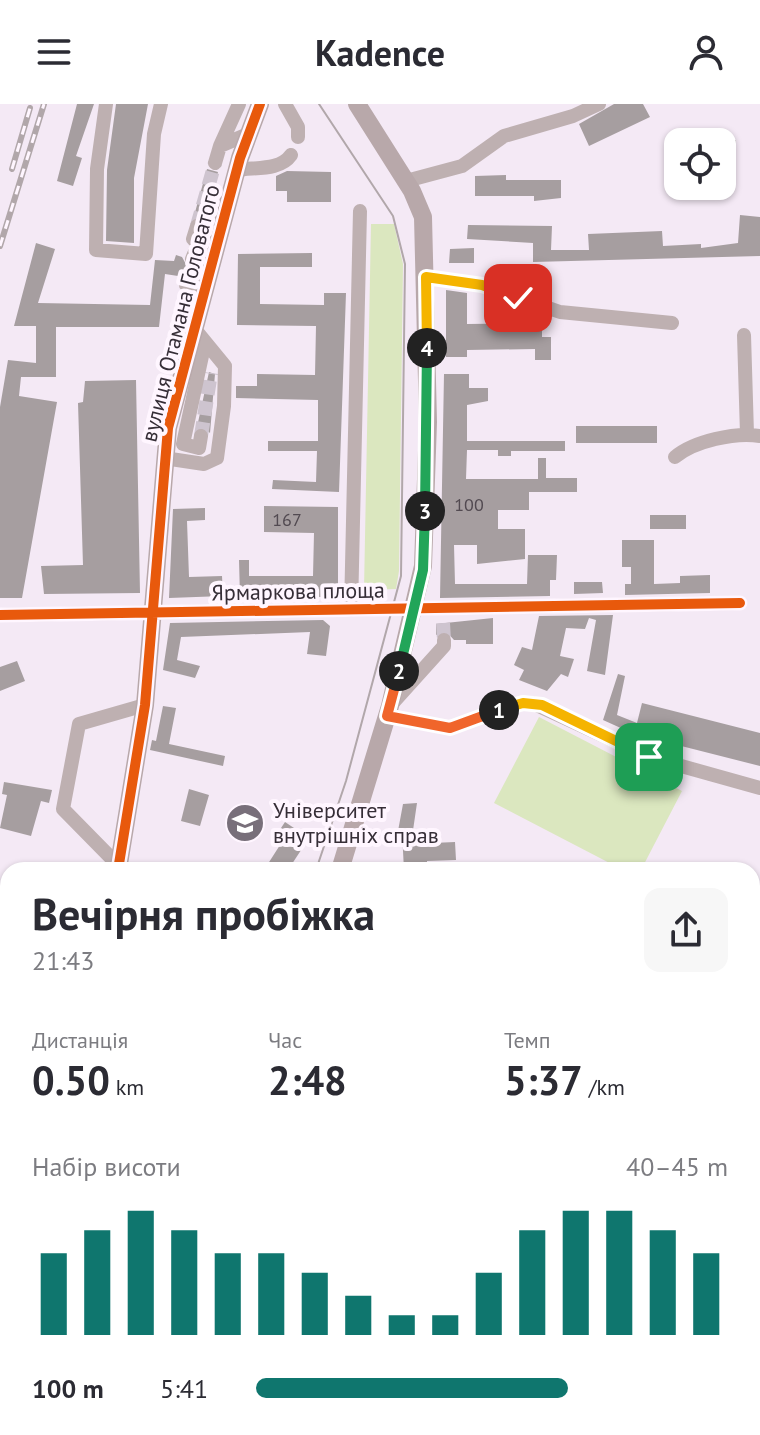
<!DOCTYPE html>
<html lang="uk">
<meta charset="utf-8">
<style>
body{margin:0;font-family:"PT Sans",sans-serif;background:#f7f7f7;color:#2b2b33;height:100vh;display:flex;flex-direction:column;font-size:30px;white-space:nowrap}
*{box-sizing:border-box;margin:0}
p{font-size:26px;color:#7c7c81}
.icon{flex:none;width:44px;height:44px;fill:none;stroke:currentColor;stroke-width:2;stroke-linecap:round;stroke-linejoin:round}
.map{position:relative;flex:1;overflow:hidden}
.panel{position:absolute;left:0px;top:758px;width:760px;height:574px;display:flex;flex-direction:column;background:#fff;border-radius:24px 24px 0 0;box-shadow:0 2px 6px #0004}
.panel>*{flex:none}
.fabs{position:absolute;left:664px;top:24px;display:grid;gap:16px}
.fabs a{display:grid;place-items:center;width:72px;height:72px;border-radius:16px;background:#fff;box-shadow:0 2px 6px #0004;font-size:40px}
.pin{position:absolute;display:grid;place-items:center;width:68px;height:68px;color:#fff;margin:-34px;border-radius:16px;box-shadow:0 4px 12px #0006}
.km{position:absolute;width:40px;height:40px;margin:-20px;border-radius:50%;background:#222;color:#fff;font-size:22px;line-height:40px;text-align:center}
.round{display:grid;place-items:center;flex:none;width:84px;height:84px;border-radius:16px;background:#f7f7f7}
.headline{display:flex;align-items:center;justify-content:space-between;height:136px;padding:0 32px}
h1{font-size:44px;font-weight:700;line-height:60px}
.figures{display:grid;grid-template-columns:repeat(3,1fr);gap:12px;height:136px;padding:8px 32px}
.figures div{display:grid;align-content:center}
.figures b{font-size:40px;font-weight:700}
.figures small{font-size:22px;font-weight:400}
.figures p{font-size:22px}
.chart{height:224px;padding:16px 32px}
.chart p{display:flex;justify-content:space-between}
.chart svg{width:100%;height:144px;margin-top:8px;stroke:#0f766e;stroke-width:6}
ul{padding:0 32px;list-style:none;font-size:26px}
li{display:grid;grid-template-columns:128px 96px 1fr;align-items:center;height:60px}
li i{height:20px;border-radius:10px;background:#0f766e}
header{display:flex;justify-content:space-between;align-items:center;height:104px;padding:0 32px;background:#fff;font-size:36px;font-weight:700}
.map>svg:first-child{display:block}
.green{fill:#dbe7bf}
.building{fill:#a69ea0}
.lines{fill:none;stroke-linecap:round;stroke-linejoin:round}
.minor-tunnel{stroke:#cec4cf;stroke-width:14;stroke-dasharray:14 7;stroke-linecap:butt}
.minor{stroke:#beb0b1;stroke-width:14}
.major{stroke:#b8a8aa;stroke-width:18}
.tram{stroke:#b1a7aa;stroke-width:2}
.rail-casing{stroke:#b1a7aa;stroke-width:6}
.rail{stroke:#fff6ff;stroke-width:3;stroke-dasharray:9;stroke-linecap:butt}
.cycleway-casing{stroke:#fff6ff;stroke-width:15}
.cycleway{stroke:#e8590c;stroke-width:10}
.split-1-casing{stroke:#fff;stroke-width:16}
.split-2-casing{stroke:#fff;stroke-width:16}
.split-3-casing{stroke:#fff;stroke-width:16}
.split-4-casing{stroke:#fff;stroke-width:16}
.split-5-casing{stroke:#fff;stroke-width:16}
.split-1{stroke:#f5b400;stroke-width:10}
.split-2{stroke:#f0652b;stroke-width:10}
.split-3{stroke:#22a559;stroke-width:10}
.split-4{stroke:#22a559;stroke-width:10}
.split-5{stroke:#f5b400;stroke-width:10}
.labels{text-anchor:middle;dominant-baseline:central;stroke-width:8;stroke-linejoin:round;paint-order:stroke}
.number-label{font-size:18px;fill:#524a51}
.street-label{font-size:22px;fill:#362e37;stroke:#fff6ff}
.poi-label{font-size:22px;fill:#362e37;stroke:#fff6ff;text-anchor:start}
</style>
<header><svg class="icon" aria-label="menu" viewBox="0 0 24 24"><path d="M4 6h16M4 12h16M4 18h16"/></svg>Kadence<svg class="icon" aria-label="person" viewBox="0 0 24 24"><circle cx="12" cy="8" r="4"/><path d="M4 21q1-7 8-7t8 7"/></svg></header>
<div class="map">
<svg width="760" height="1331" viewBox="0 0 760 1331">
<rect width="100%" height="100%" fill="#f4e9f5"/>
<path class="green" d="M371,120H394L403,160L399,467L396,485L364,486Z
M539,613L682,687L641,766H623L494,699Z"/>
<path class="building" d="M77,0H94L76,52L82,54L73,82L57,77Z
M116,0H148L134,74V139L106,137L107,66Z
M614,0H643L650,13L589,42L579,20Z
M681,28L726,31V36H736L734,68L722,67V38H680Z
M207,65L218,68L205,116L194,112Z
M287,67L331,68V98H287V87H276V72Z
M506,71V76H561V94L534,97V92H475V72Z
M740,111L760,113V152L533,158V139L467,135L468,121L552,122L551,146H589L588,130L662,127L663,142L701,140V144L738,139Z
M36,139L55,145L38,199L150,201L155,156L174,157L176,151L182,153L188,164L178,172L165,170L159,223H56V273H21L19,292L57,298L22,494H0V303L8,256L36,259V222H14Z
M474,144V159H449L450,145Z
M312,149V163H260V200L324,201V189H346L339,388L272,385L273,376L316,378L317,347H268V337H318V296L236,294V282H257V270L315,271L316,222L237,221L238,150Z
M446,186L467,189V220L542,219V233H551V256H535V245L467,246V253H446Z
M209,268L215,270L210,329L203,322L197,323Z
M444,270H469V284H488V297L467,301V337H565V347H511V352H498V346H467L466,375H538V354H546V374H577V388H529V406H498V425H525V455L477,460V441H454L455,480H527L528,451H557L556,476H550V492L440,494Z
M136,276L140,489L44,490L41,462L83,461L78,299L83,298L85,277Z
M576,322H657V339H576Z
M264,402L338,403V487L329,493H240L239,456H249V472H313L314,429L264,428Z
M205,404V416L187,417L189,473L222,472L223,492L169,494L173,405Z
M650,411H686V425H650Z
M622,436H654V480L680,479V472L710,471V489L625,491V480H631V463H622Z
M574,478H602L603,489L574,490Z
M613,511L605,571L587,567L596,516L589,514L585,525L566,524L560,552L574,555L568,573L561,570L547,587L519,576L524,566L514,561L522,543L532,546L539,512Z
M493,514V540H466V536H454L445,526L436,531V520Z
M323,516L330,522L326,552L307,550L310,528L181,533L177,556L200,562L195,574L163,566L170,519Z
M17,557L25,577L0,587V563Z
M618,570L625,572L617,611L637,619L642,599L760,629V662L634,630L603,616Z
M163,602L176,604L169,640L225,652L223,662L150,646L152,636L156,637Z
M4,678L52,686L49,699L41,697L31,732L0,724L7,691L2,690Z
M189,685L209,691L200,722L181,717Z
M417,699L411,740L455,738L456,756L427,757V766H404L402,728L398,727L403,700Z
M285,718L309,734L288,766H264L280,741L273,736Z"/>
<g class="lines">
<path class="minor-tunnel" d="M197,122L215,59
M201,332L211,269
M443,519L444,536"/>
<path class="minor" d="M106,0L97,65L96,146L146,150L154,30L161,0
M285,0L298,23V33
M220,42L239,0
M215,59L220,42L248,30
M237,66C254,63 280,67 291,51
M406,77L462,62L504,32L573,12L599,0
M197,122L193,135L214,150
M192,155L194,150L213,153
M426,173L482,181L560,208L672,219
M188,174L186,181L201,195
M744,231L747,330
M201,332L199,344L183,340L205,238
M675,353C694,337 735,328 760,332
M164,354L204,360L217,354L224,302L225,262L193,223
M351,506L360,107
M0,511L740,499
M390,602L444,542V536
M387,612L450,624L512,601L532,599L649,653L760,684
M118,761L63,705L79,620L145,601
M124,1324L126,1331
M48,1327L101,1329L112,1324"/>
<path class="major" d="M118,766L145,601L168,324L240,54L260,0
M340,766L390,602L423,462L428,318L423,113L412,87L357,0
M19,1331L20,1324
M189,1331V1324"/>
<path class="tram" d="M316,766L346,677L401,472L405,160L393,112L319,0
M174,1331V1324"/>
<g class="rail-casing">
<path id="rail" d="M12,65L30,4
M0,142L44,0"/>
</g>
<use href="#rail" class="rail"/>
<g class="cycleway-casing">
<path id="cycleway" d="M0,511L740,499
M118,766L145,601L168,324L240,54L260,0"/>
</g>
<use href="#cycleway" class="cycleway"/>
</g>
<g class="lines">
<g class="split-1-casing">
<path id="split-1" d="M499,606L523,599L542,601L649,653"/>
</g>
<g class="split-2-casing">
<path id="split-2" d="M399,567L387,612L450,624L499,606"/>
</g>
<g class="split-3-casing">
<path id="split-3" d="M399,567L423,466L425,407"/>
</g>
<g class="split-4-casing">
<path id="split-4" d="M425,407L427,244"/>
</g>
<g class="split-5-casing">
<path id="split-5" d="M427,244L426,173L482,181L518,194"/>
</g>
<use href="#split-1" class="split-1"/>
<use href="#split-2" class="split-2"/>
<use href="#split-3" class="split-3"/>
<use href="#split-4" class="split-4"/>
<use href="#split-5" class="split-5"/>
</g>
<defs>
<g id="university-disc" transform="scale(2)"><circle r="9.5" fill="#786f7a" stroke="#fff6ff"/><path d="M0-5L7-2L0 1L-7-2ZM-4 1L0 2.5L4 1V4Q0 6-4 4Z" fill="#fff"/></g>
</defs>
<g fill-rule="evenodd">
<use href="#university-disc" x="245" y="719"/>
</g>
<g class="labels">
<g class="number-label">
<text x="469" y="400">100</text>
<text x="287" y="415">167</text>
</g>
<g class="street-label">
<text transform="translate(180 209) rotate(-76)">вулиця Отамана Головатого</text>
<text transform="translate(298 487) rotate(-1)">Ярмаркова площа</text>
</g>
<g class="poi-label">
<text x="273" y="706">Університет<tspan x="273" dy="25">внутрішніх справ</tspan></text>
</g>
</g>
</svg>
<div class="fabs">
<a><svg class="icon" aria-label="locate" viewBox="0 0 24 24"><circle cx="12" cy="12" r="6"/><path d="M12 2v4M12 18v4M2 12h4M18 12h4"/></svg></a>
</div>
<div class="pin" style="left:649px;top:653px;background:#1e9e55"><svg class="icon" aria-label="arrive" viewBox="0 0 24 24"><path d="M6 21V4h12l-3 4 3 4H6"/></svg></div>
<div class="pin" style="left:518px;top:194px;background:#d93025"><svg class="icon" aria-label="check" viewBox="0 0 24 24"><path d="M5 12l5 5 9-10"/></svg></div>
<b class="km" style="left:499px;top:606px">1</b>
<b class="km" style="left:399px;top:567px">2</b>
<b class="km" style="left:425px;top:407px">3</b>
<b class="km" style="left:427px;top:244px">4</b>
<section class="panel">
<div class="headline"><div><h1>Вечірня пробіжка</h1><p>21:43</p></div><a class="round"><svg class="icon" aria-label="share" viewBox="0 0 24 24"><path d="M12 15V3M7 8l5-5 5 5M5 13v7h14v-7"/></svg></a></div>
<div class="figures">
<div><p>Дистанція</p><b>0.50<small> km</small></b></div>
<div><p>Час</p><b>2:48</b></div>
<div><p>Темп</p><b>5:37<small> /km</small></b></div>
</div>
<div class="chart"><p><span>Набір висоти</span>40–45 m</p>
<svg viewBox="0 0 160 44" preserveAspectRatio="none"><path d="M5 44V19M15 44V12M25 44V6M35 44V12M45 44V19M55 44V19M65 44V25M75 44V32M85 44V38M95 44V38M105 44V25M115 44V12M125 44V6M135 44V6M145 44V12M155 44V19"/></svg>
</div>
<ul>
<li><b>100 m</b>5:41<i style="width:66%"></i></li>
</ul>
</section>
</div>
